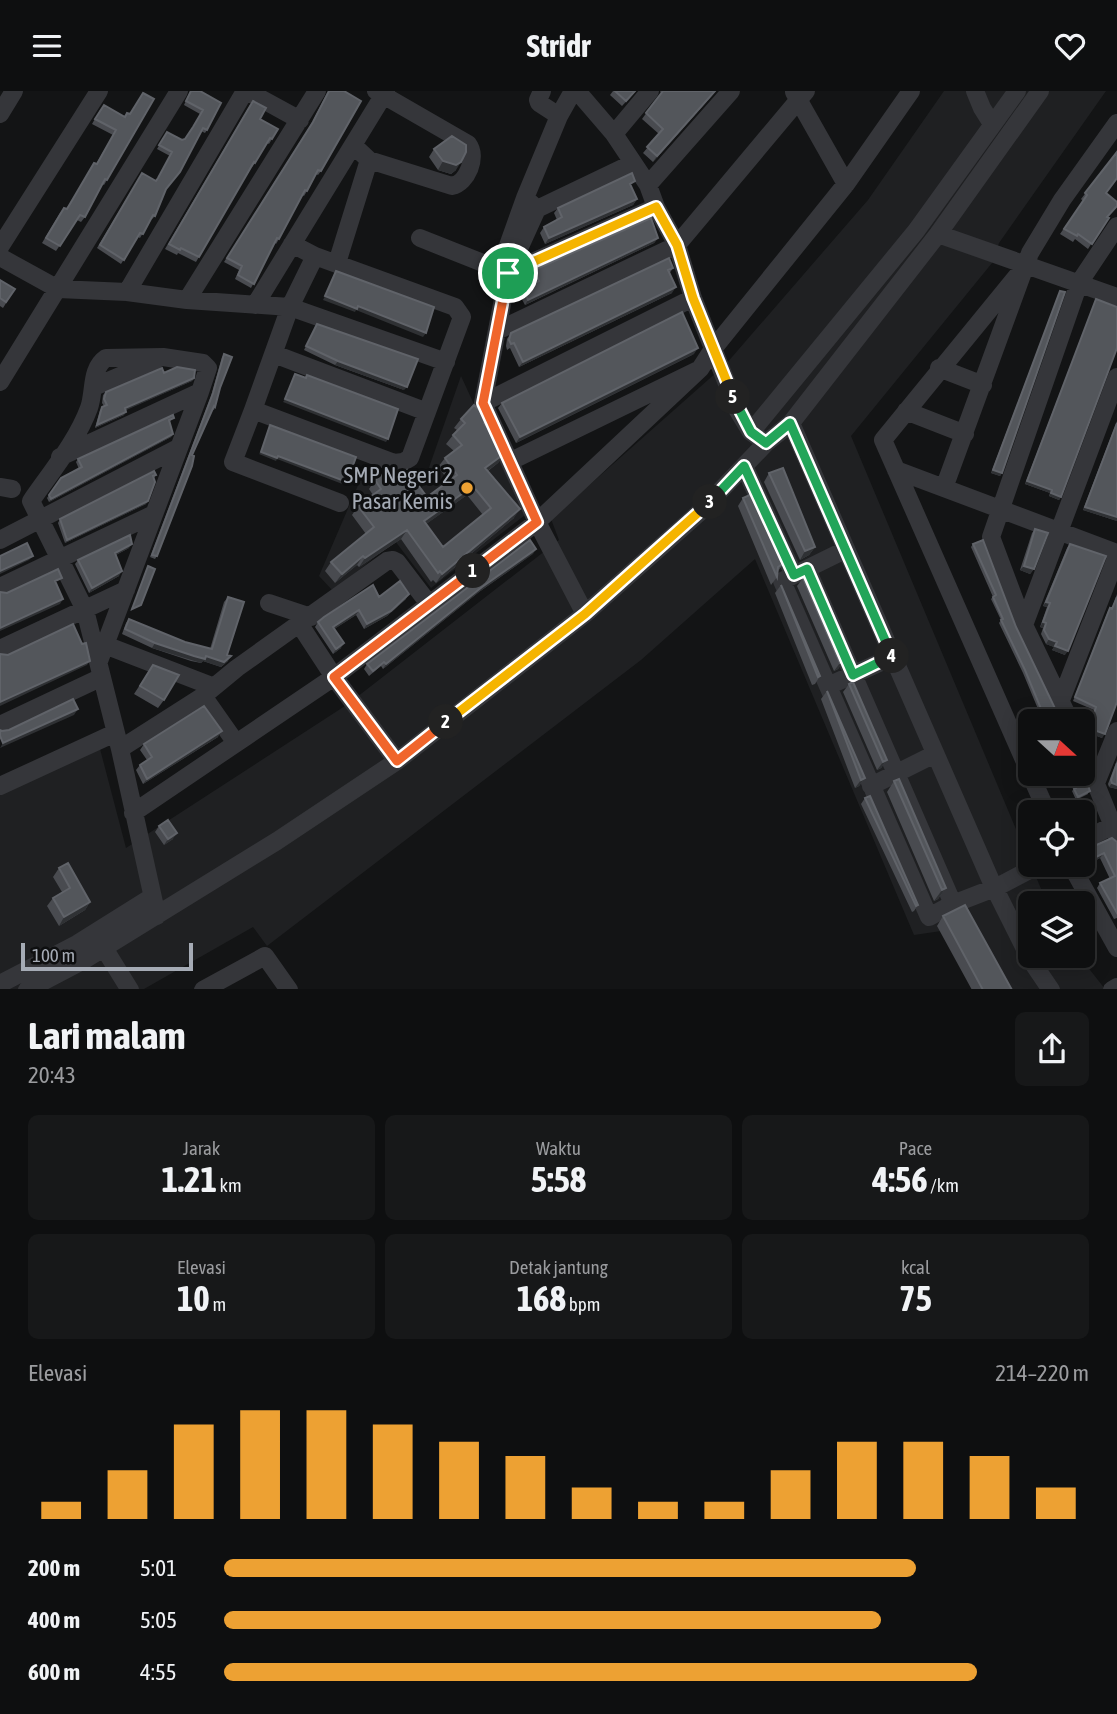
<!DOCTYPE html>
<html lang="id">
<meta charset="utf-8">
<style>
body{margin:0;font-family:"Asap Condensed",sans-serif;background:#171819;color:#f1f3f6;height:100vh;display:flex;flex-direction:column;font-size:26px;white-space:nowrap}
*{box-sizing:border-box;margin:0}
p{font-size:23px;color:#9b9c9f}
.icon{flex:none;width:38px;height:38px;fill:none;stroke:currentColor;stroke-width:2;stroke-linecap:round;stroke-linejoin:round}
.map{position:relative;height:898px;overflow:hidden}
.details{display:flex;flex-direction:column;background:#0e0f10;flex:1}
.details>*{flex:none}
.needle{width:46px;rotate:111deg}
.controls{position:absolute;left:1018px;top:618px;display:grid;gap:14px}
.controls a{display:grid;place-items:center;width:77px;height:77px;border-radius:10px;background:#0e0f10;box-shadow:0 4px 18px #0003,0 0 0 2px #2e2f30;font-size:35px}
.scale{position:absolute;left:21px;bottom:18px;width:172px;box-sizing:border-box;padding-left:7px;border:4px solid #a5abb5;border-top:0;font-size:19px;line-height:24px;white-space:nowrap;color:#a5abb5;-webkit-text-stroke:5px #0e0f10;paint-order:stroke}
.pin{position:absolute;display:grid;place-items:center;width:60px;height:60px;color:#fff;margin:-30px;border:4px solid #fff;border-radius:50%;box-shadow:0 2px 7px #0007}
.km{position:absolute;width:35px;height:35px;margin:-18px;border-radius:50%;background:#222;color:#fff;font-size:19px;line-height:35px;text-align:center}
.round{display:grid;place-items:center;flex:none;width:74px;height:74px;border-radius:10px;background:#171819}
.overview{display:flex;align-items:center;justify-content:space-between;height:119px;padding:0 28px}
h1{font-size:38px;font-weight:700;line-height:52px}
.figures{display:grid;grid-template-columns:repeat(3,1fr);gap:10px;height:119px;padding:7px 28px}
.figures div{display:grid;align-content:center;border-radius:10px;background:#171819;text-align:center}
.figures b{font-size:35px;font-weight:700}
.figures small{font-size:19px;font-weight:400}
.figures p{font-size:19px}
.chart{height:196px;padding:14px 28px}
.chart p{display:flex;justify-content:space-between}
.chart svg{width:100%;height:126px;margin-top:7px;stroke:#eda133;stroke-width:6}
ul{padding:0 28px;list-style:none;font-size:23px}
li{display:grid;grid-template-columns:112px 84px 1fr;align-items:center;height:52px}
li i{height:18px;border-radius:9px;background:#eda133}
header{display:flex;justify-content:space-between;align-items:center;height:91px;padding:0 28px;background:#0e0f10;font-size:32px;font-weight:700}
.map>svg:first-child{display:block}
.built{fill:#1f2022}
.lines{fill:none;stroke-linecap:round;stroke-linejoin:round}
.minor{stroke:#35363a;stroke-width:18}
.wall{fill:#494b50;fill-rule:evenodd}
.shaded-wall{fill:#2f3134}
.building{fill:#53565b;stroke:#606369;stroke-width:2;fill-rule:evenodd}
.split-1-casing{stroke:#fff;stroke-width:14}
.split-2-casing{stroke:#fff;stroke-width:14}
.split-3-casing{stroke:#fff;stroke-width:14}
.split-4-casing{stroke:#fff;stroke-width:14}
.split-5-casing{stroke:#fff;stroke-width:14}
.split-6-casing{stroke:#fff;stroke-width:14}
.split-1{stroke:#f0652b;stroke-width:9}
.split-2{stroke:#f0652b;stroke-width:9}
.split-3{stroke:#f5b400;stroke-width:9}
.split-4{stroke:#22a559;stroke-width:9}
.split-5{stroke:#22a559;stroke-width:9}
.split-6{stroke:#f5b400;stroke-width:9}
.poi-dot{fill:#eda133;stroke:#0e0f10;stroke-width:2.5}
.labels{text-anchor:middle;dominant-baseline:central;stroke-width:6;stroke-linejoin:round;paint-order:stroke}
.poi-label{font-size:23px;fill:#a5abb5;stroke:#0e0f10;text-anchor:end}
</style>
<header><svg class="icon" aria-label="menu" viewBox="0 0 24 24"><path d="M4 6h16M4 12h16M4 18h16"/></svg>Stridr<svg class="icon" aria-label="heart" viewBox="0 0 24 24"><path d="M12 20l-8-8c-3-5 5-10 8-4 3-6 11-1 8 4z"/></svg></header>
<div class="map">
<svg width="1117" height="899" viewBox="0 0 1117 899">
<rect width="100%" height="100%" fill="#131415"/>
<path class="built" d="M944,0H1106L999,152L992,172L851,345L1047,812H1031V864L1079,865L1105,898H993L948,839L914,844L755,468L641,569L267,855L253,836L144,898L0,899V704L99,654L126,757L348,613L559,449L551,428L726,273L868,109Z
M461,285L525,424L431,497L395,450L333,500L319,485L362,385L418,408Z"/>
<g class="lines">
<path class="minor" d="M247,0L300,29
M542,0L538,9L539,12L559,25
M577,0L614,43L648,94L656,116L677,154L693,207L737,318L751,341L758,346
M975,0L982,17L992,33
M794,1L846,93
M0,23L14,0
M614,43L650,0
M353,54L369,69L452,95C467,92 478,66 468,53L376,0
M648,94L731,0
M537,118L508,182L483,312L537,431L585,523
M537,118L525,107L559,25L573,0
M537,118L633,72
M938,143L1117,206
M420,147L508,182
M292,153L315,165L455,216L462,226L410,367L403,371L394,372L253,319L290,216L315,165
M0,156L99,0
M505,163L525,107
M0,166L58,198L127,201L187,209L290,216L446,271
M337,172L369,69
M1026,174L883,349L1047,721
M508,182L656,116
M127,201L245,0
M187,209L317,0
M255,214L386,0
M497,240L677,154L806,0
M274,263L427,321
M939,277L983,294
M0,291L179,0
M94,296L155,270
M483,312L693,207
M253,319L233,371L340,412
M906,320L965,343
M791,332L991,790L1030,868L1051,899
M751,341L916,140L1017,0
M60,366L200,301
M511,370L700,278L713,258L846,93L911,0
M744,375L794,484
M896,379L1117,462
M0,396L12,398
M944,397L1030,162L1062,109L1117,32
M0,449L178,357
M845,459L782,490L929,826L953,813L997,796L1039,774
M807,478L953,813
M0,496L154,423
M269,512L311,526
M300,534L334,586L397,670
M1024,534L991,446L1079,192L1117,135
M105,554L214,596
M0,558L126,499
M99,570L200,301L208,277L203,272L163,266L106,267C90,278 95,300 89,317C77,350 51,381 31,410L85,519L120,658L157,825
M828,595L892,566
M203,605L236,652
M1061,609L1117,465
M1070,630L1024,534L1117,286
M0,634L102,586
M120,658L203,605L237,577L387,470L393,469L397,471L429,513
M1083,661L1117,745
M1096,692L1117,640
M0,695L115,642
M871,695L935,663
M133,722L334,586L537,431L700,278
M1083,750L1117,732
M1071,774L1117,857
M104,857L130,899
M0,893L77,853L152,806
M27,899L84,869L277,750L397,670L585,523L701,420L766,352L791,332L938,143L1040,0
M203,899L265,865L289,899
M1112,899L1117,896"/>
</g>
<path class="wall" d="M190,0H200L207,39L205,42L201,40L166,99L155,125L152,128H151L140,147L138,146L121,173L97,157L142,82L156,90L157,89L170,65L157,58L167,41L182,49L185,48L191,40L200,23L184,14Z
M328,0H344L321,80L318,84L316,83L307,100L304,105L302,104L279,148L276,153L275,152L251,197L235,188L239,179L224,171L310,35Z
M613,0H636L622,15L610,4Z
M660,0H716L653,71L643,62L659,43L642,28L661,2Z
M143,2L107,89L104,94L102,93L85,126L81,131L77,129L56,160L42,152L60,122L66,118L96,73L113,44L92,33L100,19L124,26L127,22L130,23Z
M250,14L272,48L269,53L267,52L255,72L252,76H251L196,171L178,162L177,164L165,158Z
M434,58L456,79L451,83L438,79L429,66Z
M1117,61L1106,102L1108,126L1088,158L1075,148L1073,151L1060,143L1083,110L1081,108Z
M631,96L637,108L633,114L545,153L540,142L544,136L557,129L554,122L558,117Z
M658,147L654,152L525,214L519,203L523,197L534,192L530,185L534,179Z
M673,177L669,183L672,202L519,276L510,257L507,259L506,255L507,248L511,242Z
M0,189L15,198L3,217L0,215Z
M1060,200L1002,382L1000,385L991,382Z
M1096,208L1061,406L1059,409L1049,405L1050,402L1025,393Z
M317,233L404,299L335,274L304,259Z
M224,263L220,297L215,316L214,319L212,318L192,364L157,465L155,468L150,466L211,305L222,266Z
M694,263L516,352L498,317L502,312Z
M164,282L194,287L192,290L125,319L124,324L95,337L100,319L104,315L102,312L103,304L106,301Z
M174,327L169,331L173,343L171,346L49,411L47,407L61,387L79,378L76,371L78,368Z
M488,327L485,332L504,363L498,372L488,380L514,427L436,492L433,489L431,491L401,448L359,476L357,474L335,492L325,480L331,471L366,443L352,424L358,415L373,404L369,398L375,389L389,392L427,406L449,390L438,376L445,367L454,360L446,353L457,339L454,337L461,328ZM467,404L483,424L443,456L426,433Z
M1117,330V430L1083,419Z
M769,382L815,456L809,464L800,469L764,391Z
M156,384L154,387L146,413L65,452L58,432L60,428Z
M743,407L785,471L778,480L777,486L771,494L738,415Z
M1035,438L1034,478L1030,483L1020,479L1032,442Z
M973,453L1016,536L1061,630H1043L1023,582L999,532L1001,529L991,508L993,506L971,456Z
M1070,453L1065,564L1052,559L1054,556L1046,553L1041,543L1043,537L1040,536L1047,516L1043,515L1067,457Z
M129,457L116,464L119,485L89,502L75,473L78,469Z
M533,463L479,501L383,578L381,575L369,585L364,578L367,573Z
M803,487L844,570L838,578L834,580L797,495Z
M781,494L820,585L815,593L812,594L775,502Z
M1117,503V611L1102,647L1089,642L1092,633L1089,631L1094,619L1073,610L1108,520L1110,517H1112Z
M228,506L227,564L228,570L221,576L203,570L201,572L191,570L152,557L122,543L126,532L129,528L185,551L210,558L224,511Z
M379,506L406,508L387,525L364,538L356,524L334,538L341,557L333,563L315,536L318,531Z
M153,574L164,609L158,617L134,603Z
M849,593L887,669L881,677L877,679L843,601Z
M827,600L865,687L859,695L855,697L821,608Z
M218,646L143,693L136,679L140,674L147,669L140,659L144,653Z
M1117,669V698L1109,696L1108,693Z
M1065,682H1083L1088,703L1076,709L1072,700L1074,698Z
M894,690L946,797L938,808L934,810L887,701Z
M865,707L918,814L914,820L912,821L861,713Z
M159,735L173,748L164,754L155,741Z
M1117,751V827L1114,828L1097,797L1100,792L1110,788L1100,767L1085,775L1083,773V760Z
M59,777L90,811L85,819L59,835L47,815L53,807L62,801L53,786Z
M943,825L1012,899H972L937,835Z"/>
<path class="shaded-wall" d="M715,0H716L653,71L657,65Z
M443,70L461,71L456,79L451,83L438,79Z
M637,108L633,114L545,153L549,147Z
M658,147L654,152L525,214L528,209Z
M676,196L672,202L519,276L523,271Z
M325,205L358,215L426,242L423,246L356,219L355,221L323,209Z
M698,257L694,263L516,352L520,346Z
M338,270L407,296L404,299L335,274Z
M194,287L192,290L122,321L125,317Z
M285,308L388,348L386,351L283,311Z
M126,321L124,324L95,337L97,334Z
M173,343L171,346L49,411L51,408Z
M261,361L278,365L347,391L345,394L277,368L276,370L259,363Z
M504,363L498,372L479,386L485,377Z
M993,379L1002,382L1000,385L991,382Z
M1027,390L1052,399L1050,402L1025,393Z
M473,395L467,404L418,439L424,430Z
M1051,402L1061,406L1059,409L1049,405Z
M148,410L146,413L65,452L67,449Z
M1085,416L1117,426V430L1083,419Z
M520,418L514,427L436,492L442,483Z
M407,439L401,448L359,476L365,467Z
M132,453L129,457L112,466L115,462Z
M815,456L809,464L800,469L805,460Z
M536,458L533,463L479,501L383,578L386,573L482,496Z
M33,465L29,469L0,483V480Z
M363,465L357,474L335,492L342,483Z
M1024,475L1034,478L1030,483L1020,479Z
M122,480L119,485L89,502L92,497Z
M409,503L406,508L387,525L364,538L367,533Z
M63,508L60,513L0,540V537Z
M1046,511L1050,512L1047,516L1043,515Z
M359,519L356,524L330,541L333,536Z
M1043,531L1046,532L1043,537L1040,536Z
M1049,548L1057,551L1054,556L1046,553Z
M155,552L206,565H231L228,570L221,576L203,570L201,572L152,557Z
M344,552L341,557L333,563L336,558Z
M1055,555L1068,560L1065,564L1052,559Z
M90,570L87,574L0,615V611Z
M844,570L838,578L834,580L840,572Z
M78,618L74,624L0,657L3,652Z
M1091,638L1105,643L1102,647L1089,642Z
M222,640L218,646L143,693L147,688Z
M887,669L881,677L877,679L883,671Z
M865,687L859,695L855,697L861,689Z
M1112,692L1117,694V698L1109,696Z
M177,742L173,748L164,754L168,748Z
M1104,762L1100,767L1085,775L1088,770Z
M946,797L938,808L934,810L942,799Z
M90,811L85,819L59,835L64,826Z"/>
<path class="building" d="M191,0H200L221,12L207,39L203,37L180,81L166,98L155,125L153,124L143,143L140,142L124,169L100,154L142,82L156,90L158,87L172,61L159,54L167,41L182,49L185,48L193,36L203,19L186,10Z
M329,0H344L361,10L321,80L318,79L307,100L305,99L279,148L277,147L254,193L238,184L242,175L227,167L313,31Z
M615,0H635L626,10Z
M663,0H715L657,65L647,56L663,38L646,22Z
M143,2L154,8L107,89L105,88L85,126L80,124L60,155L46,147L64,117L67,118L94,72L97,73L116,39L95,28L104,14L125,26L127,22L130,23Z
M253,10L266,17L260,28L278,38L272,48L270,47L255,72L254,71L199,166L181,157L180,159L169,153Z
M452,45L466,54V61L461,71L456,74L443,70L434,58Z
M1117,61V87L1106,102L1117,111V115L1107,126L1109,127L1092,153L1078,143L1077,145L1064,138L1087,104L1085,102Z
M632,82L635,90L630,93L637,108L549,147L544,136L562,126L558,117Z
M651,127L658,147L528,209L523,197L539,190L534,179Z
M669,167L673,177L668,179L676,196L523,271L514,252L511,253L509,249L511,242Z
M336,180L434,216L426,242L358,215L357,218L325,205Z
M0,189L15,198L6,211L0,207Z
M1060,200L1065,201L1002,382L993,379Z
M1096,208L1117,216V257L1061,406L1051,402L1052,399L1027,390Z
M682,221L698,257L520,346L502,312Z
M317,233L418,268L407,296L338,270L306,255Z
M224,263L232,266L220,297L215,316L214,315L192,364L194,365L192,375L157,465L152,464L213,302Z
M177,276L195,279L194,287L125,317L126,321L97,334L102,316L107,314L104,308L106,301L162,277L164,282Z
M295,283L306,287L307,284L398,318L388,348L285,308Z
M474,314L488,327L484,332L499,351L504,363L485,377L520,418L442,483L440,480L438,482L407,439L365,467L363,465L342,483L331,471L374,436L358,415L381,398L375,389L383,383L389,392L407,379L427,406L457,384L445,367L462,354L453,344L465,332L461,328ZM473,395L491,417L443,456L424,430Z
M173,324L174,327L169,329L173,343L51,408L49,404L61,387L82,376L78,368Z
M1117,332V426L1085,416Z
M270,334L356,366L347,391L278,365L277,367L261,361Z
M783,377L815,456L805,460L769,382Z
M154,380L156,384L153,385L155,391L148,410L67,449L60,428Z
M754,402L785,471L778,476L777,486L743,407Z
M1035,438L1048,442L1034,478L1024,475Z
M130,444L132,453L115,462L122,480L92,497L78,469Z
M530,449L536,458L482,496L386,573L384,571L373,580L367,573Z
M983,449L1016,536L1061,630H1046L1025,579L1001,529L1003,528L993,506L996,504L973,453Z
M27,452L33,465L0,480V465Z
M1070,453L1106,465L1068,560L1055,555L1057,551L1049,548L1044,539L1046,532L1043,531L1050,512L1046,511Z
M148,475L155,478L141,514L132,518Z
M58,478L62,487L55,490L63,508L0,537V501L7,502Z
M807,485L844,570L840,572L803,487Z
M400,490L409,503L391,520L367,533L359,519L333,536L344,552L336,558L318,531L324,526L373,494L379,506Z
M781,494L820,585L818,586Z
M228,506L244,511L227,564L231,565L224,571L206,565L205,568L194,565L155,552L125,538L129,528L185,551L212,558Z
M1117,506V611L1105,643L1091,638L1095,629L1092,628L1096,616L1075,606L1110,517L1112,518Z
M73,533L82,553L86,552L90,570L0,611V563L8,564Z
M153,574L179,584L164,609L140,595Z
M853,591L887,669L883,671L849,593Z
M827,600L865,687L861,689Z
M73,608L78,618L3,652L0,645V639L2,640L9,639Z
M204,615L222,640L147,688L140,674L152,666L144,653Z
M1117,672V694L1112,692L1111,689Z
M1069,682H1083L1090,700L1078,706L1074,698L1076,697Z
M899,688L946,797L942,799L894,690Z
M870,705L918,814L916,815L865,707Z
M168,729L177,742L168,748L159,735Z
M1112,747L1117,751V822L1100,792L1115,785L1104,762L1088,770L1083,763V760Z
M68,772L90,811L64,826L53,807L70,797L59,777Z
M965,814L1012,899H983L943,825Z"/>
<g class="lines">
<g class="split-1-casing">
<path id="split-1" d="M473,480L537,431L483,312L508,182"/>
</g>
<g class="split-2-casing">
<path id="split-2" d="M446,631L397,670L334,586L473,480"/>
</g>
<g class="split-3-casing">
<path id="split-3" d="M446,631L585,523L710,411"/>
</g>
<g class="split-4-casing">
<path id="split-4" d="M710,411L744,375L794,484L807,478L853,584L892,565"/>
</g>
<g class="split-5-casing">
<path id="split-5" d="M733,306L751,341L766,352L790,332L892,565"/>
</g>
<g class="split-6-casing">
<path id="split-6" d="M508,182L656,116L677,154L693,207L733,306"/>
</g>
<use href="#split-1" class="split-1"/>
<use href="#split-2" class="split-2"/>
<use href="#split-3" class="split-3"/>
<use href="#split-4" class="split-4"/>
<use href="#split-5" class="split-5"/>
<use href="#split-6" class="split-6"/>
</g>
<circle class="poi-dot" cx="467" cy="397" r="7"/>
<g class="labels">
<g class="poi-label">
<text x="453" y="384">SMP Negeri 2<tspan x="453" dy="26">Pasar Kemis</tspan></text>
</g>
</g>
</svg>
<div class="controls">
<a><svg class="needle" viewBox="-14 -14 28 28"><path d="M0-13l5 13h-10z" fill="#e53935"/><path d="M0 13l5-13h-10z" fill="#9b9c9f"/></svg></a>
<a><svg class="icon" aria-label="locate" viewBox="0 0 24 24"><circle cx="12" cy="12" r="6"/><path d="M12 2v4M12 18v4M2 12h4M18 12h4"/></svg></a>
<a><svg class="icon" aria-label="layers" viewBox="0 0 24 24"><path d="M12 4l9 5-9 5-9-5zM3 14l9 5 9-5"/></svg></a>
</div>
<div class="scale">100 m</div>
<div class="pin" style="left:508px;top:182px;background:#1e9e55"><svg class="icon" aria-label="arrive" viewBox="0 0 24 24"><path d="M6 21V4h12l-3 4 3 4H6"/></svg></div>
<b class="km" style="left:473px;top:480px">1</b>
<b class="km" style="left:446px;top:631px">2</b>
<b class="km" style="left:710px;top:411px">3</b>
<b class="km" style="left:892px;top:565px">4</b>
<b class="km" style="left:733px;top:306px">5</b>
</div>
<section class="details">
<div class="overview"><div><h1>Lari malam</h1><p>20:43</p></div><a class="round"><svg class="icon" aria-label="share" viewBox="0 0 24 24"><path d="M12 15V3M7 8l5-5 5 5M5 13v7h14v-7"/></svg></a></div>
<div class="figures">
<div><p>Jarak</p><b>1.21<small> km</small></b></div>
<div><p>Waktu</p><b>5:58</b></div>
<div><p>Pace</p><b>4:56<small> /km</small></b></div>
</div>
<div class="figures">
<div><p>Elevasi</p><b>10<small> m</small></b></div>
<div><p>Detak jantung</p><b>168<small> bpm</small></b></div>
<div><p>kcal</p><b>75</b></div>
</div>
<div class="chart"><p><span>Elevasi</span>214–220 m</p>
<svg viewBox="0 0 160 44" preserveAspectRatio="none"><path d="M5 44V38M15 44V27M25 44V11M35 44V6M45 44V6M55 44V11M65 44V17M75 44V22M85 44V33M95 44V38M105 44V38M115 44V27M125 44V17M135 44V17M145 44V22M155 44V33"/></svg>
</div>
<ul>
<li><b>200 m</b>5:01<i style="width:80%"></i></li>
<li><b>400 m</b>5:05<i style="width:76%"></i></li>
<li><b>600 m</b>4:55<i style="width:87%"></i></li>
</ul>
</section>
